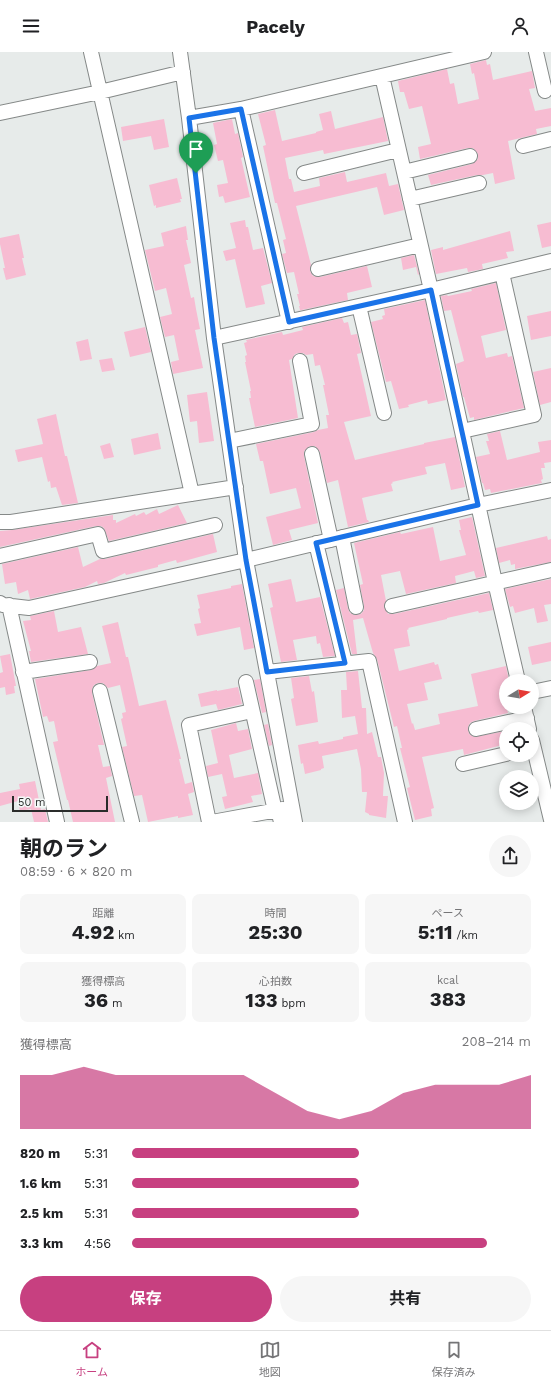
<!DOCTYPE html>
<html lang="ja">
<meta charset="utf-8">
<style>
body{margin:0;font-family:"Work Sans","Noto Sans JP",sans-serif;background:#f6f6f6;color:#202124;height:100vh;display:flex;flex-direction:column;font-size:15px;white-space:nowrap}
*{box-sizing:border-box;margin:0}
p{font-size:13px;color:#757577}
.icon{flex:none;width:22px;height:22px;fill:none;stroke:currentColor;stroke-width:2;stroke-linecap:round;stroke-linejoin:round}
.map{position:relative;height:770px;overflow:hidden}
.details{display:flex;flex-direction:column;background:#fff;flex:1}
.details>*{flex:none}
.needle{width:26px;rotate:79deg}
.tools{position:absolute;left:499px;top:622px;display:grid;gap:8px}
.tools a{display:grid;place-items:center;width:40px;height:40px;border-radius:50%;background:#fff;box-shadow:0 2px 10px #0003;font-size:20px}
.scale{position:absolute;left:12px;bottom:10px;width:96px;box-sizing:border-box;padding-left:4px;border:2px solid #2a2c2b;border-top:0;font-size:11px;line-height:14px;white-space:nowrap;color:#2a2c2b;-webkit-text-stroke:3px #f4f9f8;paint-order:stroke}
.pin{position:absolute;display:grid;place-items:center;width:34px;height:34px;color:#fff;margin:-41px -17px;border-radius:50% 50% 50% 0;rotate:-45deg;box-shadow:0 0 4px #0007}
.pin .icon{rotate:45deg}
.round{display:grid;place-items:center;flex:none;width:42px;height:42px;border-radius:21px;background:#f6f6f6}
.overview{display:flex;align-items:center;justify-content:space-between;height:68px;padding:0 20px}
h1{font-size:22px;font-weight:700;line-height:30px}
.stats{display:grid;grid-template-columns:repeat(3,1fr);gap:6px;height:68px;padding:4px 20px}
.stats div{display:grid;align-content:center;border-radius:8px;background:#f6f6f6;text-align:center}
.stats b{font-size:20px;font-weight:700}
.stats small{font-size:11px;font-weight:400}
.stats p{font-size:11px}
.chart{height:112px;padding:8px 20px}
.chart p{display:flex;justify-content:space-between}
.chart svg{width:100%;height:72px;margin-top:4px;fill:#c74080;opacity:.7}
.primary-button{display:flex;gap:8px;margin-top:auto;padding:8px 20px}
.primary-button a{flex:1;height:46px;border-radius:24px;background:#c74080;color:#fff;font-size:16px;font-weight:700;line-height:46px;text-align:center}
.primary-button a+a{background:#f6f6f6;color:#202124}
ul{padding:0 20px;list-style:none;font-size:13px}
li{display:grid;grid-template-columns:64px 48px 1fr;align-items:center;height:30px}
li i{height:10px;border-radius:5px;background:#c74080}
header{display:flex;justify-content:space-between;align-items:center;height:52px;padding:0 20px;background:#fff;font-size:18px;font-weight:700}
.tabs{display:flex;justify-content:space-around;align-items:center;height:56px;border-top:1px solid #e0e0e0;background:#fff;font-size:11px;color:#757577}
.tabs a{display:grid;justify-items:center;gap:2px}
.tabs .on{color:#c74080}
.map>svg:first-child{display:block}
.building{fill:#f7bcd2}
.lines{fill:none;stroke-linecap:round;stroke-linejoin:round}
.street-casing{stroke:#858988;stroke-width:16}
.street{stroke:#fff;stroke-width:14}
.route-casing{stroke:#fff;stroke-width:8}
.route{stroke:#1a73e8;stroke-width:5}
</style>
<header><svg class="icon" aria-label="menu" viewBox="0 0 24 24"><path d="M4 6h16M4 12h16M4 18h16"/></svg>Pacely<svg class="icon" aria-label="person" viewBox="0 0 24 24"><circle cx="12" cy="8" r="4"/><path d="M4 21q1-7 8-7t8 7"/></svg></header>
<div class="map">
<svg width="551" height="770" viewBox="0 0 551 770">
<rect width="100%" height="100%" fill="#e7ebea"/>
<path class="building" d="M486,8L487,13L490,12L493,28L532,19L535,36L529,37L535,59L551,56V74L536,77L537,82L508,89L515,127L495,132L493,121L483,123H477L431,133L428,123L472,112L478,107V102L473,96H468L420,107L418,95L431,92L422,54L409,57L404,40H400L398,29L447,17L450,32L454,31L458,52L479,47L474,21L472,22L470,12Z
M275,58L282,89L316,81V80L323,78L319,62L331,59L335,77L383,65L388,89L324,102L323,98L285,106L289,127H291L294,140L320,134L319,126L345,120L347,130L386,121L389,134L398,132L404,158L384,163L377,135L296,154L311,213L310,219L313,224L320,225L367,214L372,235L347,241L348,248L297,259L300,258L299,254H300L297,242H299L294,220L287,221L282,202L286,201L283,188L286,187L277,151H275L263,94L266,93L258,62Z
M164,67L169,95L154,98L151,84L123,89L121,75Z
M232,67L235,82L238,81L243,105L241,106L250,145L225,151L223,144L219,145L217,133L228,131L223,108L218,109L214,93L217,92L213,71Z
M177,126L182,147H180L181,150L156,156V153L154,154L149,133Z
M245,168L246,175H248L253,198L263,196L272,231L261,234L265,252L246,256L235,207L226,209L223,199L236,196L230,171Z
M551,170V194L542,196L537,173Z
M186,174L188,188H186L191,211L184,213L191,246L194,245L196,257L200,277L195,278L203,316L173,322L171,310L179,308L174,283L165,285L160,265L172,262L166,236L155,239L145,198L164,194L161,181Z
M510,179L514,199L506,200L508,206L482,212L483,217L468,220L467,216L436,222L431,198L443,195V198Z
M19,182L24,206H22L26,223L6,228L3,216H5L0,192V186Z
M414,203L419,222L418,223L416,215L403,218L401,206Z
M496,231L506,278L481,284L486,306L507,301L508,305L512,304L524,356L474,368V365L470,366L464,345H463L456,312L464,309L451,258L444,259L441,244L447,243L448,244L472,239L471,237Z
M425,248L446,348L428,352L427,348L408,353L409,355L399,357L391,329L386,330L371,270L383,267L382,264L385,263L384,257Z
M551,259V284L531,288L527,264Z
M342,266L344,271L348,270L351,283L357,282L361,301L357,302L371,364L344,370L355,408L424,392V391L455,385L465,435L451,438L445,411L425,415L427,422L392,430L393,431L391,432L393,439L362,446L367,468H368L369,470L348,475L338,428L327,431L320,400L315,394H310L304,399V404L318,471L289,478L292,488L273,493L266,465L301,456L296,436L270,442L263,409H260L256,392L314,380L318,378L328,376L326,363H329L323,333H325L320,313L315,314L313,302L306,303L303,301H299L295,302L292,307L289,308L298,366L255,375L249,346H251L250,339H251L245,310H246L245,304L247,303L244,291L247,290L246,288L282,280L283,283L303,278L302,275Z
M145,275L151,300L130,305L124,280Z
M88,287L92,307L80,309L76,290Z
M112,306L115,318L102,320L99,308Z
M551,316V350L540,353L533,320Z
M207,340L214,389L199,391L197,369L190,370L187,343Z
M56,362L65,404H67L78,451L62,453L56,435L51,436L50,429L48,430L42,405L18,410L15,398L43,392L37,367Z
M500,379L507,408L540,400L538,390L551,388V410L544,411L545,416H541L543,427L541,428L542,431L491,441L490,437L485,438L483,431H482L476,405L490,402L486,389H489L487,382Z
M158,381L161,397L134,403L131,387Z
M110,391L114,405L104,407L100,394Z
M178,453L187,471L109,489L104,476L101,474H96L0,495V479L12,478L113,463V468H116V471L135,462L136,464L144,460L146,463L157,457L159,462Z
M472,465L485,524L476,526L474,519L455,524L456,531L406,542L400,519L381,523L386,549L384,555L388,562H394L489,541L493,558L479,561L478,559L447,566V567L408,576L409,577L407,578L410,594L394,597L399,619L434,610L435,613L438,612L442,627L424,631L428,648L407,652L412,672L413,671L415,678L440,672L438,662L478,654L471,622L506,614L509,629H506V641L503,642L508,661L474,669L470,671L468,675L469,682L474,685L506,679V692L464,703L463,697L422,705L434,756L431,757L432,764L415,768L407,736L410,735L400,696H402L397,674L394,675L377,607L373,601L363,566L353,568L357,602H352L336,538L344,536L348,557L350,561L354,563L361,562L364,558V554L360,533L363,532L354,491L400,480L401,482L433,475L440,509L466,503L459,478H461L459,468Z
M213,482L217,500L177,511L176,508L158,513V515L126,523L125,521L104,531L98,532L97,529L85,535L30,547L28,538L18,542L16,530L5,532L2,512L78,495L83,515L100,507H105Z
M547,484L548,488L551,487V510L515,517V512L511,513L510,508L499,511L496,496Z
M291,527L296,550L320,545L335,604L323,605L320,591L317,592L316,584L293,588L297,608L281,610L270,556L273,555L268,532Z
M551,527V552L544,553L548,569L537,571L534,556L515,561L513,554L510,555L505,537Z
M242,532L254,596L244,598L240,575L197,584L194,572L201,571L198,557L200,556L197,543L231,536V534Z
M54,559L58,580L81,575L88,602L31,610L29,599H31L23,569L31,568L30,564Z
M118,570L126,605H128L139,654L166,648L181,707H179L185,732L192,730L194,740L188,742L193,763L178,766V764L148,770L142,743L134,744L122,695L127,694L121,667L123,666L122,661L126,660L120,633L108,636L103,631H98L94,633L92,637V641L104,693H98L103,715L110,714L112,724L106,726L115,770H73L68,748H67L53,690L58,689L54,669L49,670L47,664L43,665L35,627L91,618L97,614L111,611L102,574Z
M551,590V609L532,613L528,595Z
M10,602L16,634H14L15,641L6,643L5,635L0,636V621L3,620L0,604Z
M358,619L362,656H366L367,682L372,680L378,705H381L384,721L383,744H388L386,766L369,763V762L365,760L367,740H362L361,717L357,697L322,704L324,716L321,717V718L305,722L303,711L301,712L298,693L318,689L319,692L343,687V685L358,682L355,664L342,666L341,638H347L346,620Z
M309,624L312,640L314,639L318,670L296,674L291,647L294,646L291,626Z
M260,627L266,660L262,661L254,628Z
M238,635L242,652L218,658L216,652L201,655L198,642L217,638V639Z
M236,671L238,679L248,677L252,697L229,703L234,726L258,721L262,742L251,744L253,750L225,757L222,745L227,744L222,722L208,725L206,714L218,711L211,678Z
M268,672L272,693L269,694L264,673Z
M35,729L41,758L45,757L48,770H34L31,757L20,759L18,749L0,754V741L20,737L19,732Z"/>
<g class="lines">
<g class="street-casing">
<path id="street" d="M91,0L192,442
M180,0L189,66L214,286L246,508L295,770
M536,0L545,39
M382,24L431,238L495,530L518,629
M241,57L289,270
M0,61L100,40L183,20
M189,66L241,57L484,0
M523,94L551,87
M404,120L470,104
M304,121L398,98
M410,147L479,131
M318,217L420,193
M359,254L384,361
M214,286L431,238L551,209
M462,379L534,363L502,221
M229,389L312,372L300,309
M312,402L331,488
M0,470H11L236,435
M342,485L356,555
M316,491L345,611
M0,504L98,482L103,499L215,473
M0,551L3,553L29,556L246,508L478,453L551,438
M9,553L57,770
M392,554L551,518
M23,620L90,610
M267,620L369,609L405,770
M246,630L275,759
M100,639L132,770
M532,640L551,636
M524,655L529,677
M476,677L527,666
M532,688L551,768
M463,712L506,702
M278,758L281,770
M209,770L189,673L252,659
M212,770L283,757"/>
</g>
<use href="#street" class="street"/>
</g>
<g class="lines">
<g class="route-casing">
<path id="route" d="M241,57L289,270L431,238L478,453L316,491L345,611L267,620L246,508L214,286L189,66Z"/>
</g>
<use href="#route" class="route"/>
</g>
</svg>
<div class="tools">
<a><svg class="needle" viewBox="-14 -14 28 28"><path d="M0-13l5 13h-10z" fill="#e53935"/><path d="M0 13l5-13h-10z" fill="#757577"/></svg></a>
<a><svg class="icon" aria-label="locate" viewBox="0 0 24 24"><circle cx="12" cy="12" r="6"/><path d="M12 2v4M12 18v4M2 12h4M18 12h4"/></svg></a>
<a><svg class="icon" aria-label="layers" viewBox="0 0 24 24"><path d="M12 4l9 5-9 5-9-5zM3 14l9 5 9-5"/></svg></a>
</div>
<div class="scale">50 m</div>
<div class="pin" style="left:196px;top:121px;background:#1e9e55"><svg class="icon" aria-label="arrive" viewBox="0 0 24 24"><path d="M6 21V4h12l-3 4 3 4H6"/></svg></div>
</div>
<section class="details">
<div class="overview"><div><h1>朝のラン</h1><p>08:59 · 6 × 820 m</p></div><a class="round"><svg class="icon" aria-label="share" viewBox="0 0 24 24"><path d="M12 15V3M7 8l5-5 5 5M5 13v7h14v-7"/></svg></a></div>
<div class="stats">
<div><p>距離</p><b>4.92<small> km</small></b></div>
<div><p>時間</p><b>25:30</b></div>
<div><p>ペース</p><b>5:11<small> /km</small></b></div>
</div>
<div class="stats">
<div><p>獲得標高</p><b>36<small> m</small></b></div>
<div><p>心拍数</p><b>133<small> bpm</small></b></div>
<div><p>kcal</p><b>383</b></div>
</div>
<div class="chart"><p><span>獲得標高</span>208–214 m</p>
<svg viewBox="0 0 160 44" preserveAspectRatio="none"><path d="M0 44V11L10 11L20 6L30 11L40 11L50 11L60 11L70 11L80 22L90 33L100 38L110 33L120 22L130 17L140 17L150 17L160 11V44z"/></svg>
</div>
<ul>
<li><b>820 m</b>5:31<i style="width:57%"></i></li>
<li><b>1.6 km</b>5:31<i style="width:57%"></i></li>
<li><b>2.5 km</b>5:31<i style="width:57%"></i></li>
<li><b>3.3 km</b>4:56<i style="width:89%"></i></li>
</ul>
<div class="primary-button"><a>保存</a><a>共有</a></div>
</section>
<nav class="tabs">
<a class="on"><svg class="icon" aria-label="home" viewBox="0 0 24 24"><path d="M3 11l9-7 9 7M6 9v11h12V9"/></svg>ホーム</a>
<a><svg class="icon" aria-label="map" viewBox="0 0 24 24"><path d="M3 6l6-2 6 2 6-2v14l-6 2-6-2-6 2zM9 4v14M15 6v14"/></svg>地図</a>
<a><svg class="icon" aria-label="saved" viewBox="0 0 24 24"><path d="M7 4h10v16l-5-4-5 4z"/></svg>保存済み</a>
</nav>
